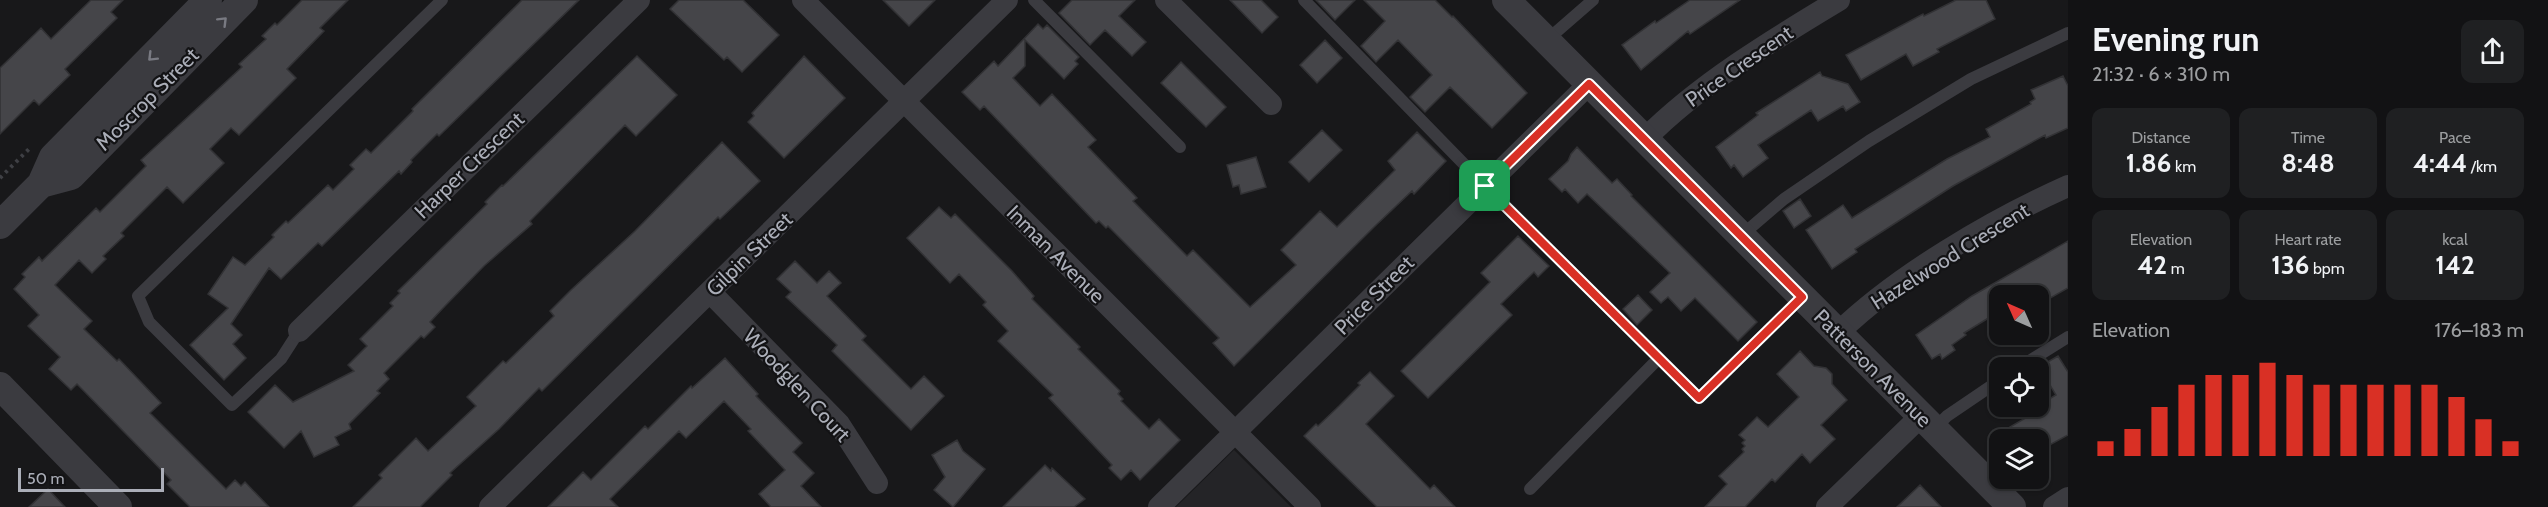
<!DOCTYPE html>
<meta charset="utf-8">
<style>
body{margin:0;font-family:Cabin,sans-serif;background:#1f2022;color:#f1f3f6;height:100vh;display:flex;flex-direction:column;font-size:22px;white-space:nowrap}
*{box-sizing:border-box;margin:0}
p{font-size:20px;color:#9c9ea0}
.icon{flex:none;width:33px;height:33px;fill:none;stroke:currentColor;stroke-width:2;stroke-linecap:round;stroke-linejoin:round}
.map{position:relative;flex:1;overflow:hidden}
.panel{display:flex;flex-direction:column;background:#121214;width:480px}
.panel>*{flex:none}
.needle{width:39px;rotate:315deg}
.buttons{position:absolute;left:1989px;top:285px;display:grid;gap:12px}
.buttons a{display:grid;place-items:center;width:60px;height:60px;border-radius:12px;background:#121214;box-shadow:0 2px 4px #0004,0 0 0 2px #313234;font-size:30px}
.scale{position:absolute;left:18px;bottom:15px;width:146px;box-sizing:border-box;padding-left:6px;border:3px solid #abaeb8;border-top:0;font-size:16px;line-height:21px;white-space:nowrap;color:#abaeb8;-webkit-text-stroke:4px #131315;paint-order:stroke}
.pin{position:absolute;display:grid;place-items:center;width:51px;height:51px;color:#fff;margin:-26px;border-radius:12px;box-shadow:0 3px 9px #0006}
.round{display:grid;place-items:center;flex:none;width:63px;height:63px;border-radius:12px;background:#1f2022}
.summary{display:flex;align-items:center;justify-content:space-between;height:102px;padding:0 24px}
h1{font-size:33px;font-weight:800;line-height:45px}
.stats{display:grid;grid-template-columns:repeat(3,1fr);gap:9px;height:102px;padding:6px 24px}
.stats div{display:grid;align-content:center;border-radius:12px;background:#1f2022;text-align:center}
.stats b{font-size:26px;font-weight:800}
.stats small{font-size:16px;font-weight:400}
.stats p{font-size:16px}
.chart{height:168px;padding:12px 24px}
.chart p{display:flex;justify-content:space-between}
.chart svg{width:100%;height:108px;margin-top:6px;stroke:#d93025;stroke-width:6}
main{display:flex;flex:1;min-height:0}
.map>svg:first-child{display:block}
.built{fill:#242427}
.building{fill:#454549;stroke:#323235;stroke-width:1.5}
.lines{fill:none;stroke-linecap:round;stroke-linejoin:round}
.path{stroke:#3f4045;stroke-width:4;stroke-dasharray:3 4.5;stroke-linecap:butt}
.service{stroke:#3b3b40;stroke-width:12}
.minor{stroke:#3b3b40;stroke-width:22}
.tertiary{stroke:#3b3b40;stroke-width:28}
.oneway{stroke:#797a82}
.route-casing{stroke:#fff;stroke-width:12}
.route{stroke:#d93025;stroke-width:8}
.labels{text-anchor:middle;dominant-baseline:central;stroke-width:4.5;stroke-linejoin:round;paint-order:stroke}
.street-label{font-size:21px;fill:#abaeb8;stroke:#131315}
</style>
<main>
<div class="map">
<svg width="2068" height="507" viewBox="0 0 2068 507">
<rect width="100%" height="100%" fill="#18181a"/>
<path class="built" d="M1234,450L1291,507H1176Z"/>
<path class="building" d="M91,0H123L111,12L117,18L65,69L70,75L39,105L34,100L0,134V68L41,28L51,39Z
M302,0H348L320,28L324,31L287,69L296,78L239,135L231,128L210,149L224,163L183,203L167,187L121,233L124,236L103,256L106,259L92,273L79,260L55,285L92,321L84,329L117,361L119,359L161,403L150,413L226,489L235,480L241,486L245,482L269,507H190L167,484L171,480L77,384L71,390L49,369L60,357L28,326L39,315L14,289L25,277L22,274L39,257L42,261L96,208L100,212L146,166L141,160L242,67L239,64L266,39L262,36L275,23L277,25Z
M522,0H579L439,136L437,134L411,160L412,162L401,174L399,171L322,246L318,243L281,279L269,268L231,324L242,335L233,344L246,358L224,380L190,345L228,308L208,294L233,257L245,265L274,237L272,235L286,221L288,223L328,185L333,190L354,169L350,165L366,149L371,153L413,111L412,109Z
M679,0H743L779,35L742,72L727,57L724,60L670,9Z
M883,0H935L909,26Z
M1072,0H1135L1119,16L1146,42L1132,56L1105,30L1090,45L1059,13Z
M1230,0H1261L1278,17L1262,33Z
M1316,0H1355L1335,20Z
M1364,0H1435L1452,17L1453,16L1527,93L1492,128L1450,87L1425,112L1410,97L1432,75L1398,40L1376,62L1361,46L1385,21Z
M1690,0H1740L1690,34L1688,31L1641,70L1622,45L1655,21L1656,23Z
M1956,0H1986L1995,19L1937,49L1939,52L1913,66L1906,54L1861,80L1846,55L1923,14L1924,16Z
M1038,24L1043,29L1047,25L1079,57L1075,61L1078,64L1064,79L1025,40V66L1013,78L1040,106L1052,94L1096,140L1088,147L1137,198L1133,201L1187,256L1193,250L1250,307L1296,265L1281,250L1320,211L1337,227L1395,170L1388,161L1417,132L1446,161L1414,194L1412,191L1374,227L1234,366L1213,343L1219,338L1108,226L1106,228L1099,221L1096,223L984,106L980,110L962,92L994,61L998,66Z
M1325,40L1342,58L1317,83L1300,65Z
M637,56L677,95L636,136L625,125L530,221L532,224L484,266L445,306L430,322L435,327L424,338L421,336L384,373L389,379L377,391L380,393L349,424L351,429L335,437L339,445L314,457L301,431L284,448L248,412L275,385L293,402L354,371L348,365L367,346L360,339L393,306L390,303L400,293L398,291L487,204L485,202L502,185L503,186Z
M804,56L845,98L784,158L748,122L754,116L752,113Z
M1181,62L1226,107L1206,127L1161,83Z
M1820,72L1822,76L1848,84L1860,102L1846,111L1843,106L1818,121L1811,110L1758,145L1768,158L1743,177L1734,165L1731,168L1716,147L1758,115L1756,113Z
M2063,76L2068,86V128L2046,138L2045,135L1953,186L1855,249L1857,252L1832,269L1806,230L1843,205L1852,218L1947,159L1990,137L1986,129L2031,104L2030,102L2035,99L2031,90Z
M1322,130L1342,150L1309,182L1289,162Z
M722,142L760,181L720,219L718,217L542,391L539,388L499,429L450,473L452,475L420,507H353L382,478L379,475L416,438L428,451L476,406L467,397L503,361L506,363L554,316L550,311L571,290L635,231Z
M1577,147L1612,183L1617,179L1632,195L1631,196L1757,322L1738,341L1695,298L1681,311L1668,297L1661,303L1650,292L1670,273L1587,194L1578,203L1565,189L1562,192L1549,179L1568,161L1571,154Z
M1256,157L1266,187L1241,194L1239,185L1233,187L1227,165Z
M1800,199L1811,216L1794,228L1783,211Z
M939,207L951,218L955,214L1012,271L1034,296L1032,299L1080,347L1078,349L1120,391L1118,394L1123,399L1121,401L1149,429L1159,419L1180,440L1140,480L1131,470L1121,480L1109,468L1112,465L1049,398L1053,395L998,341L1008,331L983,305L986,302L959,274L950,283L907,238Z
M1518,236L1549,266L1538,277L1534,272L1501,304L1512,315L1428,398L1401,371L1490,282L1481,273Z
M2068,241V288L2038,305V289L2028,296H2000V311L1964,333L1966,335L1952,345L1955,350L1942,359L1940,354L1932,359L1916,335L1972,296Z
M795,261L817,283L829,271L841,283L827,296L866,336L862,340L911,389L924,376L944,396L911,430L832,351L837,345L786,297L791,292L777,279Z
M1638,295L1652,310L1637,325L1623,309Z
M1800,351L1814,366L1826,368L1832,374V384L1847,400L1821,425L1835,439L1810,463L1802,454L1775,482L1772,479L1745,507H1705L1727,484L1719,476L1744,452L1742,449L1745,446L1742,443L1745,440L1739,435L1757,417L1768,427L1799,397L1777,374Z
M2058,356L2068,372V435L2044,448L2039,440H2017L2010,427L2029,416L2027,412L2056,395L2039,367Z
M725,358L758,394L756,396L802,443L793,452L814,473L801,486L821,507H771L759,494L785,470L748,431L751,429L724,401L686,438L679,431L610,499L618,507H548L583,472L591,480L645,426L648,429L691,386L692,388Z
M1370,372L1394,396L1366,424L1430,489L1434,485L1455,507H1377L1304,436L1316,424L1318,426L1339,406L1360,385L1358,383Z
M957,440L963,451L985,469L953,507L934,490L945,477L932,455Z
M1045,465L1051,471L1052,468L1085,499L1074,507H1003Z
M1920,485L1941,507H1897Z
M48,489L65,507H29Z"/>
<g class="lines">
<path class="path" d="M0,178L29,149"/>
<path class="service" d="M1034,0L1180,147
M1304,0L1496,197L1659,358L1530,489
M1547,40L1593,0
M1742,235L1784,199L1869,141L1971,79L2068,33
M299,331L281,359L232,405L149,322L138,296L442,0
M1659,358L1699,398L1802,297
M2018,368L2068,337
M1934,429L1947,416L2000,380"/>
<path class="minor" d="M803,0L1310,507
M1166,0L1271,104
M1645,139C1698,85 1774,39 1839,0
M710,292L839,424L877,483
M299,331L639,0
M1838,333C1898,275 1992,220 2068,186
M490,507L1007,0
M1159,507L1589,84
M1827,507L1921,416
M2054,507L2068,498"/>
<path class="tertiary" d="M1506,0L2012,507
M41,184L71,176L244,0
M0,225L41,184L53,157L208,0
M0,386L118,507"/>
</g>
<defs><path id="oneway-chevron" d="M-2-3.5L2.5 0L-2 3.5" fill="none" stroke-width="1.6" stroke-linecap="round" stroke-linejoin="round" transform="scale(1.5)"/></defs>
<g class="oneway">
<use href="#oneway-chevron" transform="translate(223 21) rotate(-45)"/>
<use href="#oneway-chevron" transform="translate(152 57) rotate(135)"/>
</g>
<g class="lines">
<g class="route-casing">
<path id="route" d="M1589,84L1802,297L1699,398L1485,186Z"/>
</g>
<use href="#route" class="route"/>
</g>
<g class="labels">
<g class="street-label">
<text transform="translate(1739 66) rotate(-35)">Price Crescent</text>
<text transform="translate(147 99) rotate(-45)">Moscrop Street</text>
<text transform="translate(469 165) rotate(-44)">Harper Crescent</text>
<text transform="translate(749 254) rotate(-44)">Gilpin Street</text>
<text transform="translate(1056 254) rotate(45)">Inman Avenue</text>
<text transform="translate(1950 256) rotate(-32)">Hazelwood Crescent</text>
<text transform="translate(1374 295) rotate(-45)">Price Street</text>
<text transform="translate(1873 368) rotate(45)">Patterson Avenue</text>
<text transform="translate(797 385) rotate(47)">Woodglen Court</text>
</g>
</g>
</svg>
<div class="buttons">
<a><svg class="needle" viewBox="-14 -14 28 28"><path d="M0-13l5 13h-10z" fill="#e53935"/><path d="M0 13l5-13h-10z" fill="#9c9ea0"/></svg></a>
<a><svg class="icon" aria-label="locate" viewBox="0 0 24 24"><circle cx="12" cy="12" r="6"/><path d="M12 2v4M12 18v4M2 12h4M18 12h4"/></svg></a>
<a><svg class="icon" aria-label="layers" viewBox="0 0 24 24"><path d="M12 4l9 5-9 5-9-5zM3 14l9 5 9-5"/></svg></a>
</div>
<div class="scale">50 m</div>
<div class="pin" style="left:1485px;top:186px;background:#1e9e55"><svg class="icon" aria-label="arrive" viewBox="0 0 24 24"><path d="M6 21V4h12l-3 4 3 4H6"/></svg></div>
</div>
<section class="panel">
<div class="summary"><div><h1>Evening run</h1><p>21:32 · 6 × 310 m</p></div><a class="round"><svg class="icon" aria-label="share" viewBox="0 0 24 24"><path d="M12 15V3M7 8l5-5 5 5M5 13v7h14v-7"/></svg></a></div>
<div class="stats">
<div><p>Distance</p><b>1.86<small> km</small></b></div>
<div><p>Time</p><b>8:48</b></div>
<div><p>Pace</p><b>4:44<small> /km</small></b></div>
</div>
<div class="stats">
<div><p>Elevation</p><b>42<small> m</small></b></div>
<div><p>Heart rate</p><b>136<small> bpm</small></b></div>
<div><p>kcal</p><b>142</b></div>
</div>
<div class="chart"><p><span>Elevation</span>176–183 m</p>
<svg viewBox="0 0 160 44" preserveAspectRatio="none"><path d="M5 44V38M15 44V33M25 44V24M35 44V15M45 44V11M55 44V11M65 44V6M75 44V11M85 44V15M95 44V15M105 44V15M115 44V15M125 44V15M135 44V20M145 44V29M155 44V38"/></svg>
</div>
</section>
</main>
